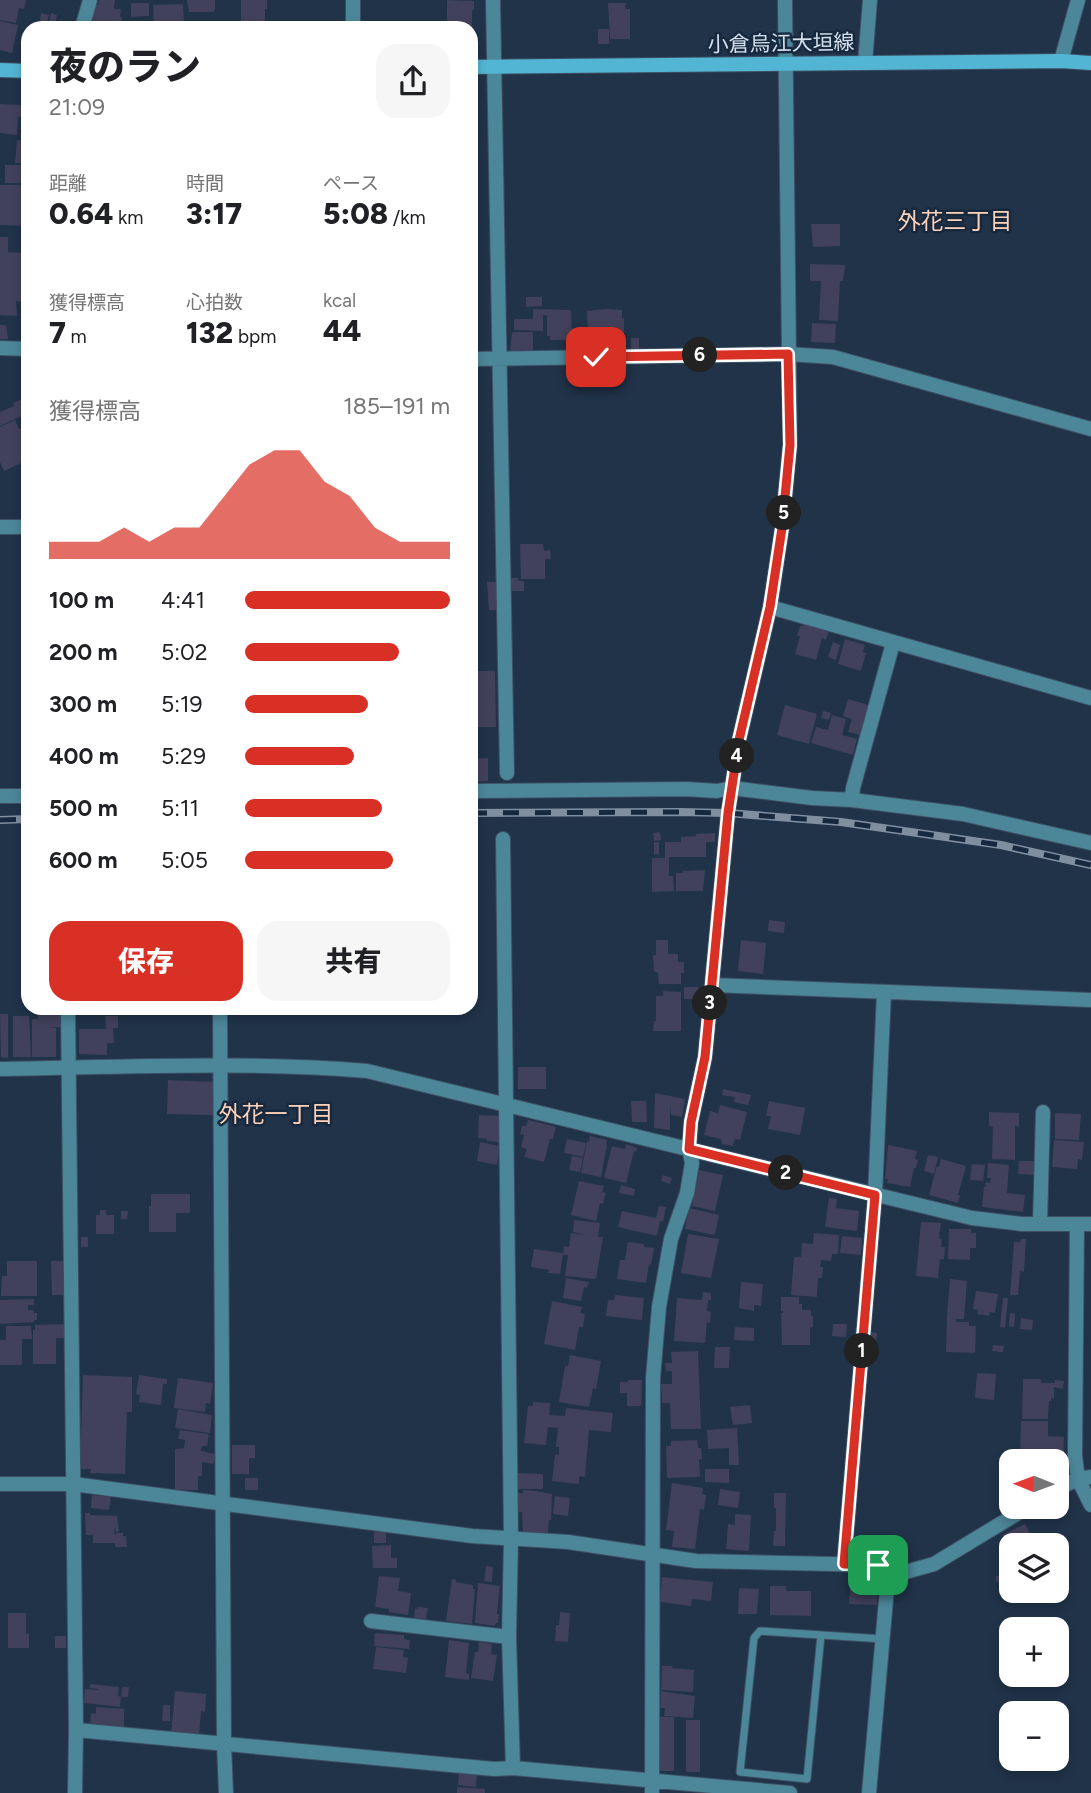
<!DOCTYPE html>
<html lang="ja">
<meta charset="utf-8">
<style>
body{margin:0;font-family:Figtree,"Noto Sans JP",sans-serif;background:#f6f6f6;color:#202124;height:100vh;display:flex;flex-direction:column;font-size:26px;white-space:nowrap}
*{box-sizing:border-box;margin:0}
p{font-size:23px;color:#757577}
.icon{flex:none;width:38px;height:38px;fill:none;stroke:currentColor;stroke-width:2;stroke-linecap:round;stroke-linejoin:round}
.map{position:relative;flex:1;overflow:hidden}
.side{position:absolute;left:21px;top:21px;width:457px;height:994px;display:flex;flex-direction:column;background:#fff;border-radius:21px;box-shadow:0 4px 10px #0003}
.side>*{flex:none}
.needle{width:46px;rotate:271deg}
.tools{position:absolute;left:999px;top:1449px;display:grid;gap:14px}
.tools a{display:grid;place-items:center;width:70px;height:70px;border-radius:14px;background:#fff;box-shadow:0 4px 10px #0003;font-size:35px}
.pin{position:absolute;display:grid;place-items:center;width:60px;height:60px;color:#fff;margin:-30px;border-radius:14px;box-shadow:0 4px 10px #0006}
.km{position:absolute;width:35px;height:35px;margin:-18px;border-radius:50%;background:#222;color:#fff;font-size:19px;line-height:35px;text-align:center}
.round{display:grid;place-items:center;flex:none;width:74px;height:74px;border-radius:21px;background:#f6f6f6}
.headline{display:flex;align-items:center;justify-content:space-between;height:119px;padding:0 28px}
h1{font-size:38px;font-weight:800;line-height:52px}
.metrics{display:grid;grid-template-columns:repeat(3,1fr);gap:10px;height:119px;padding:7px 28px}
.metrics div{display:grid;align-content:center}
.metrics b{font-size:30px;font-weight:800}
.metrics small{font-size:19px;font-weight:400}
.metrics p{font-size:19px}
.chart{height:196px;padding:14px 28px}
.chart p{display:flex;justify-content:space-between}
.chart svg{width:100%;height:126px;margin-top:7px;fill:#d93025;opacity:.7}
.action{display:flex;gap:14px;margin-top:auto;padding:14px 28px}
.action a{flex:1;height:80px;border-radius:21px;background:#d93025;color:#fff;font-size:28px;font-weight:800;line-height:80px;text-align:center}
.action a+a{background:#f6f6f6;color:#202124}
ul{padding:0 28px;list-style:none;font-size:23px}
li{display:grid;grid-template-columns:112px 84px 1fr;align-items:center;height:52px}
li i{height:18px;border-radius:9px;background:#d93025}
.map>svg:first-child{display:block}
.building{fill:#41415c}
.lines{fill:none;stroke-linecap:round;stroke-linejoin:round}
.service-casing{stroke:#3e4f63;stroke-width:9}
.minor-casing{stroke:#3e4f63;stroke-width:16}
.tertiary-casing{stroke:#3e4f63;stroke-width:16}
.secondary-casing{stroke:#3e4f63;stroke-width:16}
.service{stroke:#4c8699;stroke-width:7}
.minor{stroke:#4c8699;stroke-width:14}
.tertiary{stroke:#4c8699;stroke-width:14}
.secondary{stroke:#52b5d3;stroke-width:14}
.rail-casing{stroke:#808fa0;stroke-width:8}
.rail{stroke:#17293e;stroke-width:5;stroke-dasharray:16;stroke-linecap:butt}
.route-casing{stroke:#fff;stroke-width:14}
.route{stroke:#d93025;stroke-width:9}
.labels{text-anchor:middle;dominant-baseline:central;stroke-width:5;stroke-linejoin:round;paint-order:stroke}
.street-label{font-size:21px;fill:#d4e0ee;stroke:#17293e}
.neighbourhood-label{font-size:23px;fill:#fed2b8;stroke:#17293e}
</style>
<div class="map">
<svg width="1091" height="1793" viewBox="0 0 1091 1793">
<rect width="100%" height="100%" fill="#213349"/>
<path class="building" d="M0,0H26L24,9L19,8L16,23L0,20Z
M99,0H115L114,9H121L120,17H122L121,27L92,28L94,5H98Z
M187,0H215V9L214,12H189Z
M241,0H267V9H265V24H258V28H234L233,23H241Z
M447,0L474,1V10H472V28H447Z
M131,3H149V16L131,17Z
M608,3H626L625,9H630V39H610Z
M183,4L184,24H179V28H154L153,5Z
M41,13L49,15L46,27L39,26Z
M51,13L57,15L54,28H48Z
M0,21L18,25L12,53L0,50Z
M598,29H609V44H598Z
M0,104L23,105L22,117H18L17,135L0,133Z
M17,140L28,141V164L15,163Z
M5,165H28L27,183H5Z
M0,185H28L27,226L0,225Z
M811,224H840V246L813,247Z
M0,237H8V252L24,253L21,302L16,301L17,316L0,315Z
M810,264L845,265L843,281H840L838,321L819,320L821,281H810Z
M526,297H542V306L526,307Z
M533,309L571,310L572,340H550V336H547V315H543V331L514,330V319H533Z
M605,309L622,310V318H624V339H617V351L598,350V339H595V334H588L587,311Z
M812,323L836,324L835,343L811,342Z
M0,325H6L8,339H0Z
M512,332H533V353H510Z
M631,338H639V349H631Z
M22,399L28,413L0,426V412L14,406L13,403Z
M15,420L19,429L23,428L28,438L24,440L28,449V460L4,471L0,462V427Z
M520,544H543L544,551L550,550L551,559H545V579H521Z
M507,578H518V581H524V591H508Z
M487,582H497V610H489Z
M804,623L829,630L826,640L822,638L816,660L795,654L800,636H797L800,626H803Z
M845,639L865,645L863,652L866,653L861,671L838,664Z
M833,642L840,645L836,660L828,657Z
M472,671H495L496,727H471V681H473Z
M848,699L868,705L861,735L848,732L852,719L843,716Z
M785,705L817,714L809,744L777,735Z
M823,711L831,713L829,720L821,718Z
M832,715L846,719L842,735L857,739L853,755L811,743L816,727L828,730Z
M488,758V781L471,782V759Z
M660,832L661,840L654,841L653,833Z
M715,833V842H706V857H669V876H673L674,891L652,892V858H665V842H681V837L696,836V834Z
M654,842H659V854H654Z
M705,870L703,891H676V873H683V871Z
M769,920L785,922L784,933L768,931Z
M656,940H668V954H678V962H684V973H681V984H659L658,973L654,971L653,955H656Z
M741,940L766,943L763,974L738,971Z
M684,987H698V999H684Z
M663,991L681,992V1031H653L654,1021H656V996H663Z
M62,1013V1027H48L56,1028V1057H32V1019H38V1014Z
M0,1014H8V1058L1,1057Z
M13,1016H29L31,1057H13Z
M105,1016H118V1028H113L114,1043H107V1055L79,1054V1029H106Z
M518,1067H546V1089H518Z
M168,1080L214,1082L213,1115L167,1114Z
M723,1089L751,1095L748,1105L734,1102L735,1097L722,1095Z
M655,1093L685,1099L682,1117L671,1115L670,1105V1130L654,1128Z
M631,1101H646L647,1122H632Z
M769,1101L805,1108L800,1135L768,1129L771,1116H766Z
M720,1105L747,1112L740,1140L735,1139L733,1146L722,1144L721,1139L704,1135L710,1111L718,1113Z
M989,1112L1019,1113V1126H1015V1160L992,1159L993,1127L989,1126Z
M1055,1113L1081,1114L1079,1140L1055,1139Z
M479,1115L502,1116L500,1142L487,1141V1139L478,1138Z
M528,1120L556,1127L553,1139H550L544,1162L524,1157L527,1149L521,1147L524,1135L520,1134L522,1126H526Z
M590,1136L607,1140L606,1145H607L601,1177L581,1173L587,1141L589,1142Z
M567,1139L586,1143L583,1157L564,1153Z
M1054,1140L1084,1142L1082,1160L1078,1159L1077,1169L1052,1167Z
M480,1142L499,1146L497,1165L477,1161Z
M626,1144L637,1148L636,1152L634,1151L626,1183L604,1178L612,1146L625,1149Z
M888,1145L917,1151L915,1159L918,1160L916,1168H914L910,1187L887,1183L888,1179H885Z
M928,1155L938,1157L934,1174L924,1171Z
M572,1156L583,1158L580,1172L569,1170Z
M941,1159L966,1166L958,1195H960L958,1203L929,1195L937,1166L939,1167Z
M1019,1161H1035L1034,1175L1018,1174Z
M988,1163L1009,1165L1007,1193L1025,1195L1023,1212L982,1207L984,1187H986V1182L990,1183L991,1178H987Z
M972,1164L985,1165L983,1181L970,1180Z
M699,1170L723,1175L715,1211L692,1206Z
M663,1175L672,1178L670,1184L661,1181Z
M579,1181L604,1186L602,1192L606,1193L603,1204L600,1203L596,1221L571,1215Z
M621,1185L635,1189L634,1196L619,1193Z
M151,1194H190V1213H176V1232H149V1206H151Z
M829,1198L837,1199L836,1208L859,1211L857,1231L825,1227Z
M659,1206L666,1207L663,1222L660,1221L657,1236L618,1227L622,1211L656,1218Z
M689,1208L719,1215L715,1235L685,1229Z
M100,1210H106V1215H114V1234H96V1215H100Z
M121,1211H128L127,1219H121Z
M574,1220L600,1223L598,1237H603L596,1279L565,1276L568,1255H563L564,1246L569,1247L571,1233L585,1235L573,1232Z
M921,1222L941,1223L939,1238L942,1239L941,1247H945L944,1259H940L938,1278L916,1276Z
M949,1229H971V1233H976V1248H970V1260L948,1259Z
M814,1233L839,1235L838,1254H832L831,1261L821,1260L820,1267H823L822,1278H818L817,1297L791,1295L794,1257H801L802,1243L813,1244Z
M688,1234L719,1239L711,1278L681,1273Z
M842,1236L862,1238L861,1255L840,1253Z
M81,1237H88V1247H81Z
M1021,1239H1026L1024,1272L1020,1271L1018,1295H1010L1014,1242H1020Z
M628,1242L644,1244V1247L654,1248L651,1265L649,1264L646,1283L617,1279L620,1260H625Z
M534,1249L563,1253L560,1274L548,1273L549,1270L531,1267Z
M7,1261H37V1296H1L2,1276H7Z
M51,1261H64V1295H52Z
M566,1278L589,1282L587,1288L584,1287L581,1301L563,1298Z
M950,1279L967,1281L964,1319H956V1322H969V1326H976L975,1353L946,1352L947,1316Z
M741,1282L763,1284L761,1306L754,1305V1311L739,1308Z
M976,1291L998,1294L995,1313L990,1312L989,1316L977,1314L978,1310L973,1309Z
M703,1292L711,1293V1300H708L707,1311L711,1312L710,1323L707,1322L705,1343L674,1341L677,1298L702,1300Z
M615,1295L644,1298L642,1320L606,1316L608,1300H614Z
M781,1297H799V1304H802V1310H811V1316H813V1327L810,1328V1345H782L781,1313H783V1311H781Z
M1003,1298H1008L1005,1328L1000,1327Z
M34,1299V1305H28V1310H33L34,1313H37V1320H34V1322L0,1324V1300Z
M552,1301L582,1307L580,1313L585,1314L583,1327H579L575,1350L544,1344Z
M1010,1313L1015,1314L1014,1327L1009,1326Z
M1021,1318L1033,1320L1032,1330L1020,1329Z
M65,1324V1338H56V1364H33V1330H35V1325Z
M833,1324H847L846,1337L832,1336Z
M6,1326H31L32,1339H22V1365H0V1340H6Z
M735,1327L754,1328V1341L734,1340Z
M870,1332L877,1333L876,1342L869,1341Z
M993,1345L1004,1346L1003,1352L992,1351Z
M715,1347H730L729,1368H714Z
M698,1351L701,1429H671L670,1403H662L661,1384H672V1371H666L665,1363H672L671,1352Z
M570,1355L601,1361L596,1389L593,1388L589,1407L559,1402L565,1366H568Z
M977,1373L996,1374L994,1400L975,1398Z
M83,1375L132,1377V1412H127L125,1474L90,1473L91,1469H80Z
M139,1375L167,1379V1384H163L161,1405L139,1402L140,1395L136,1394Z
M178,1378L213,1383L210,1404L206,1403L205,1412L174,1408Z
M1023,1379H1041V1383H1055V1380L1064,1381L1063,1389L1054,1387V1398H1051V1401H1049L1048,1419H1022Z
M628,1380H642L641,1406H627V1393H620V1382H628Z
M533,1402L550,1403L549,1415L565,1416L566,1408L613,1413L611,1432L589,1430L585,1477L579,1476V1484L552,1481L555,1454L559,1455V1447H556L558,1428L548,1427L546,1445L524,1443L528,1406H533Z
M750,1405L752,1423L733,1425L730,1407Z
M178,1409L212,1415L210,1433L175,1428Z
M1021,1421H1048V1436L1064,1437L1063,1464L1057,1463V1461H1020Z
M737,1428L739,1465H729V1448L708,1449L707,1430Z
M180,1430L209,1434L207,1446H202L201,1451L215,1454L213,1464L202,1462V1476H198V1490H175V1449L184,1448L185,1440L178,1439Z
M697,1440L698,1448H701L702,1460L699,1459L700,1477L667,1478L666,1446H671V1441Z
M232,1445H255V1458H249V1474H232Z
M705,1469H729V1483L705,1482Z
M518,1473L543,1474V1489H517Z
M245,1478H258V1490H245Z
M672,1483L703,1488L702,1494L706,1495L704,1510L700,1509L695,1549L672,1547L674,1531L666,1530Z
M720,1489L740,1492L738,1508L718,1505Z
M523,1490L536,1491L552,1494L551,1520H549L548,1533L523,1532L522,1512H517V1493H523Z
M774,1493H786L785,1546H773L774,1531H776V1508H774Z
M92,1495L111,1497L109,1510L91,1508Z
M555,1496L570,1498L568,1516L553,1514Z
M85,1513H90V1515L117,1516L119,1531L116,1532L114,1527L115,1536L116,1533H123V1536H126L127,1547H115V1543H93V1535H86Z
M735,1514L751,1515L749,1551L726,1549L728,1524L735,1525Z
M1025,1524L1036,1545H1012V1553L1003,1535Z
M374,1532H386V1543H374Z
M391,1545V1558H397V1568H373L372,1546Z
M486,1566L493,1567L492,1582L484,1581Z
M379,1576L400,1578L398,1591L411,1593L408,1615L389,1612V1609L375,1607Z
M996,1576L1010,1577V1583L996,1582Z
M662,1577L713,1582L711,1601L692,1599L691,1606L660,1602Z
M452,1579L456,1580V1582L473,1585V1589H475L472,1624L446,1621Z
M478,1583L500,1586L497,1614H499L498,1623H496L495,1626L475,1623Z
M770,1586H786V1591H811V1616L770,1615Z
M739,1588L759,1589L757,1614H738Z
M850,1589L877,1590V1605L849,1604Z
M418,1607L428,1608L426,1619L414,1618L415,1609H417Z
M560,1612L570,1613L568,1642L555,1641L556,1625H559Z
M8,1613H26V1634H29V1648H8Z
M375,1633L404,1635V1639L410,1640L409,1649L374,1646Z
M55,1636H66V1648H55Z
M449,1640L469,1643L466,1673L469,1674V1680L445,1677Z
M479,1642L492,1644L491,1654L497,1655L493,1681L471,1678L475,1652H478Z
M376,1647L404,1650L403,1657L408,1658L406,1673L373,1669Z
M662,1666H673L672,1668L694,1670L693,1692L661,1690Z
M90,1684L119,1687L118,1696L121,1697L120,1707L84,1703L85,1689L98,1690V1689L90,1688Z
M122,1687H129L128,1697H121Z
M175,1691L206,1694L205,1712L201,1711L199,1736L171,1734Z
M661,1691L695,1696L693,1718L664,1716L665,1708H660Z
M163,1705H170V1721H162Z
M96,1707L124,1709V1730L90,1727L91,1713L96,1714Z
M660,1717H674V1771H659Z
M686,1720H700V1772H686Z
M459,1770L477,1772L476,1787L458,1785Z
M457,1787L485,1789V1793H457Z"/>
<g class="lines">
<g class="service-casing">
<path id="service" d="M821,1635L807,1779L740,1772L754,1638L760,1631L883,1639"/>
</g>
<g class="minor-casing">
<path id="minor" d="M353,0V28
M493,0L507,773
M82,28L90,0
M1061,61L1078,0
M865,63L870,0
M0,348L28,349
M471,359L788,354L833,357L1091,429
M0,527H28
M770,607L1091,698
M471,791L686,789L717,791L732,788L812,798L852,800L963,814L1091,843
M0,796H28
M852,800L853,788L893,643
M503,839L511,1538L509,1637L513,1768
M712,985L1091,1000
M68,1008L76,1730L75,1793
M220,1008L224,1744L226,1793
M1040,1224L1043,1112
M0,1484H73L472,1536L568,1542L696,1561L878,1565L888,1577L934,1564L1028,1507
M1057,1489L1078,1479L1091,1477
M844,1564L875,1195L884,992
M371,1621L509,1637
M76,1730L494,1769L513,1768L790,1793
M652,1793L653,1378L659,1307L671,1239L687,1193L692,1163L689,1149
M869,1793L888,1577"/>
</g>
<g class="tertiary-casing">
<path id="tertiary" d="M0,1069C122,1067 245,1061 367,1071L972,1218L1022,1224H1091
M689,1149L691,1122L705,1057L728,813L739,740L770,607L782,528L790,445L785,0
M1077,1225L1075,1456L1078,1479L1091,1505"/>
</g>
<g class="secondary-casing">
<path id="secondary" d="M471,67L1061,61L1091,63
M0,70L28,71"/>
</g>
<use href="#service" class="service"/>
<use href="#minor" class="minor"/>
<use href="#tertiary" class="tertiary"/>
<use href="#secondary" class="secondary"/>
<g class="rail-casing">
<path id="rail" d="M471,813L679,812L728,813L841,822L1001,845L1091,865
M0,820L28,819"/>
</g>
<use href="#rail" class="rail"/>
</g>
<g class="lines">
<g class="route-casing">
<path id="route" d="M596,357L788,354L790,445L782,528L770,607L739,740L728,813L705,1057L691,1122L689,1149L875,1195L844,1564L878,1565"/>
</g>
<use href="#route" class="route"/>
</g>
<g class="labels">
<g class="street-label">
<text transform="translate(781 43) rotate(-1)">小倉烏江大垣線</text>
</g>
<g class="neighbourhood-label">
<text x="955" y="221">外花三丁目</text>
<text x="276" y="1114">外花一丁目</text>
</g>
</g>
</svg>
<div class="tools">
<a><svg class="needle" viewBox="-14 -14 28 28"><path d="M0-13l5 13h-10z" fill="#e53935"/><path d="M0 13l5-13h-10z" fill="#757577"/></svg></a>
<a><svg class="icon" aria-label="layers" viewBox="0 0 24 24"><path d="M12 4l9 5-9 5-9-5zM3 14l9 5 9-5"/></svg></a>
<a>+</a>
<a>−</a>
</div>
<div class="pin" style="left:878px;top:1565px;background:#1e9e55"><svg class="icon" aria-label="arrive" viewBox="0 0 24 24"><path d="M6 21V4h12l-3 4 3 4H6"/></svg></div>
<div class="pin" style="left:596px;top:357px;background:#d93025"><svg class="icon" aria-label="check" viewBox="0 0 24 24"><path d="M5 12l5 5 9-10"/></svg></div>
<b class="km" style="left:862px;top:1351px">1</b>
<b class="km" style="left:786px;top:1173px">2</b>
<b class="km" style="left:710px;top:1003px">3</b>
<b class="km" style="left:737px;top:756px">4</b>
<b class="km" style="left:784px;top:513px">5</b>
<b class="km" style="left:700px;top:355px">6</b>
<section class="side">
<div class="headline"><div><h1>夜のラン</h1><p>21:09</p></div><a class="round"><svg class="icon" aria-label="share" viewBox="0 0 24 24"><path d="M12 15V3M7 8l5-5 5 5M5 13v7h14v-7"/></svg></a></div>
<div class="metrics">
<div><p>距離</p><b>0.64<small> km</small></b></div>
<div><p>時間</p><b>3:17</b></div>
<div><p>ペース</p><b>5:08<small> /km</small></b></div>
</div>
<div class="metrics">
<div><p>獲得標高</p><b>7<small> m</small></b></div>
<div><p>心拍数</p><b>132<small> bpm</small></b></div>
<div><p>kcal</p><b>44</b></div>
</div>
<div class="chart"><p><span>獲得標高</span>185–191 m</p>
<svg viewBox="0 0 160 44" preserveAspectRatio="none"><path d="M0 44V38L10 38L20 38L30 33L40 38L50 33L60 33L70 22L80 11L90 6L100 6L110 17L120 22L130 33L140 38L150 38L160 38V44z"/></svg>
</div>
<ul>
<li><b>100 m</b>4:41<i style="width:100%"></i></li>
<li><b>200 m</b>5:02<i style="width:75%"></i></li>
<li><b>300 m</b>5:19<i style="width:60%"></i></li>
<li><b>400 m</b>5:29<i style="width:53%"></i></li>
<li><b>500 m</b>5:11<i style="width:67%"></i></li>
<li><b>600 m</b>5:05<i style="width:72%"></i></li>
</ul>
<div class="action"><a>保存</a><a>共有</a></div>
</section>
</div>
